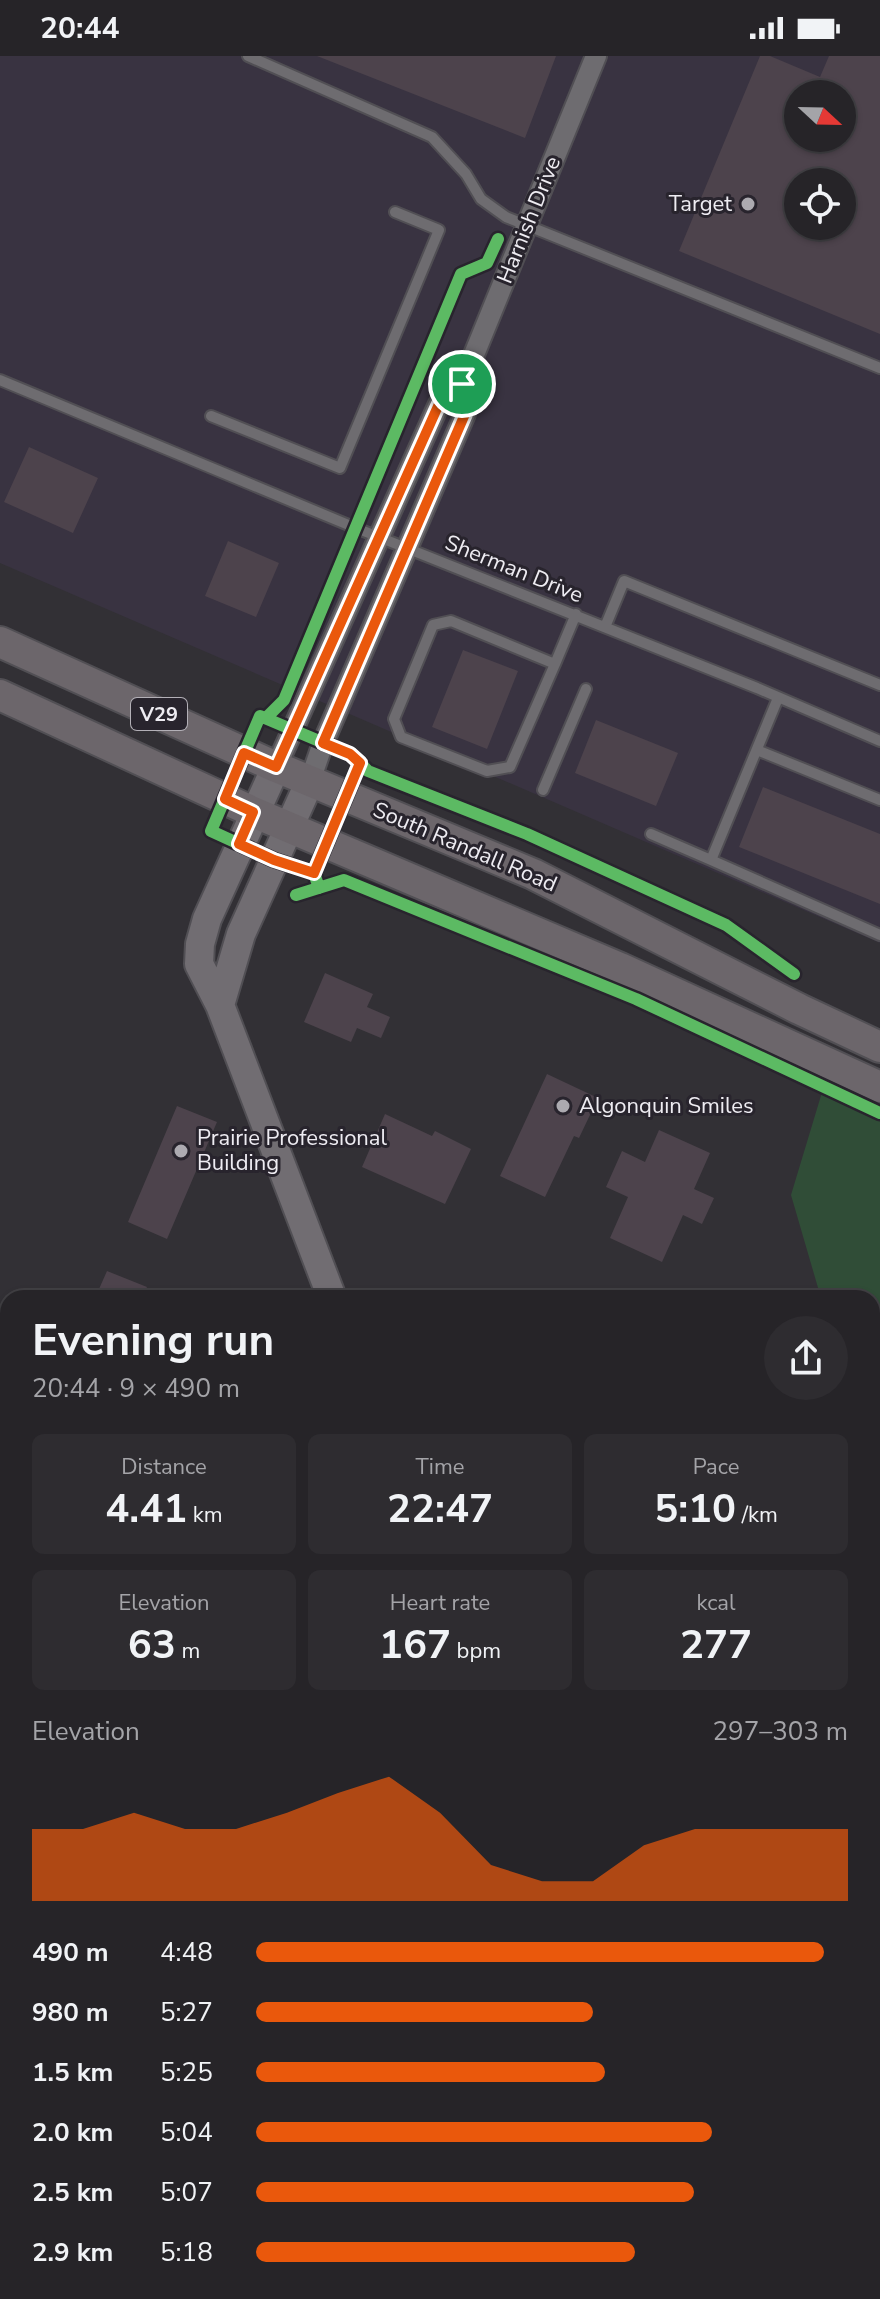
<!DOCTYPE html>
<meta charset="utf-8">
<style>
body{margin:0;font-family:"Nunito Sans",sans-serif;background:#2e2c30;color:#f1f3f6;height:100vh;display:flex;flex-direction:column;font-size:30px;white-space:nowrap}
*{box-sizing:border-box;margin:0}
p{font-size:26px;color:#a4a4a8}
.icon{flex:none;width:44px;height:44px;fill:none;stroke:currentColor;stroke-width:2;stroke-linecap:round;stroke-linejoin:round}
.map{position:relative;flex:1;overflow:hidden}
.panel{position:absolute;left:0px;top:1234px;width:880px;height:1010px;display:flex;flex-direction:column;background:#262428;border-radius:24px 24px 0 0;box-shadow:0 2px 6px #0004,0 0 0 2px #424145}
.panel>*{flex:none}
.needle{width:52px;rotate:112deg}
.fabs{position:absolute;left:784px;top:24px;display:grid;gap:16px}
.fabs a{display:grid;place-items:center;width:72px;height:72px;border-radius:50%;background:#262428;box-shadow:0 2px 6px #0004,0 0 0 2px #424145;font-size:40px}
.pin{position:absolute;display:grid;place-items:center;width:68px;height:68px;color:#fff;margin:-34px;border:4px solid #fff;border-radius:50%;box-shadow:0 2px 8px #0007}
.round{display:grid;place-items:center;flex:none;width:84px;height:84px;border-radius:42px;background:#2e2c30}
.head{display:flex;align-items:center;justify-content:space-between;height:136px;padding:0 32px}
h1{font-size:44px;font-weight:700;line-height:60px}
.figures{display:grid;grid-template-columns:repeat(3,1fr);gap:12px;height:136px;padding:8px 32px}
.figures div{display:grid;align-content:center;border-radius:12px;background:#2e2c30;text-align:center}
.figures b{font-size:40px;font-weight:700}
.figures small{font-size:22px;font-weight:400}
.figures p{font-size:22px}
.chart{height:224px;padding:16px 32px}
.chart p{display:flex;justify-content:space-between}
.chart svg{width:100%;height:144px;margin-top:8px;fill:#ea580c;opacity:.7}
ul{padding:0 32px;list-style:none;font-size:26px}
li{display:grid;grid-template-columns:128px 96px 1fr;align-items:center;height:60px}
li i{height:20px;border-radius:10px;background:#ea580c}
.status{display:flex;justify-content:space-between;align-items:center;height:56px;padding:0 40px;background:#262428;direction:ltr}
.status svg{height:22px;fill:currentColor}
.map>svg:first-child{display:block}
.built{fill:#393341;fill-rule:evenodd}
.green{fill:#304d37}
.water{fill:#092828}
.building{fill:#4d434c;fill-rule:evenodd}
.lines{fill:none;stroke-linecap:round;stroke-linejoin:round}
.lane-casing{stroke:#514f54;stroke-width:14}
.street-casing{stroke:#514f54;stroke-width:24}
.secondary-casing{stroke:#514f54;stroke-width:32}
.primary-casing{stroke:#514f54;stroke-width:34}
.lane{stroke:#6e6c70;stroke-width:10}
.street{stroke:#6e6c70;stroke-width:20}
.secondary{stroke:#716d72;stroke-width:28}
.primary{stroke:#6c666b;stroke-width:30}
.cycleway-casing{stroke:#28242d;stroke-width:17}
.cycleway{stroke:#5cba63;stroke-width:12}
.route-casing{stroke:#fff;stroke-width:16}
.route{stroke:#ea580c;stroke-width:10}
.poi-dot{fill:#acaab0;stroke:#28242d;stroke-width:3}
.labels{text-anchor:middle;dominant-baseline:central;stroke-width:6;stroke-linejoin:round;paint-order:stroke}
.shield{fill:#28242d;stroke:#b3b0b7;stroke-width:2}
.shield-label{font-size:20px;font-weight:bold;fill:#eeecf2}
.poi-label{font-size:22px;fill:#eeecf2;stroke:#28242d;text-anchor:start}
.street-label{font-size:22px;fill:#eeecf2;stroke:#28242d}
</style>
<div class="status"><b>20:44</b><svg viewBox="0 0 49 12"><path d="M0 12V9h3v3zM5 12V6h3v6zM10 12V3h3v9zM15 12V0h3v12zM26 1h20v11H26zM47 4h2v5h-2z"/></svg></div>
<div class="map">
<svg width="880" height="2243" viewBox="0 0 880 2243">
<rect width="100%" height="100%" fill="#323035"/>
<path class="built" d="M0,0H880V887L0,507ZM798,38H842V82H798ZM798,126H842V170H798Z"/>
<path class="green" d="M823,1033L880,1059V1339L872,1330V1242H821L791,1139Z"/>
<path class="water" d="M878,1397L880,1592H872V1421Z"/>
<path class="building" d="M317,0H556L525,82Z
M760,0H770L820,21L829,0H880V278L679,195ZM798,38H842V82H798ZM798,126H842V170H798Z
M29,391L98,422L73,477L4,446Z
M228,485L279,507L256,561L205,540Z
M463,594L518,615L487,693L432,671Z
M596,664L678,697L656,750L575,717Z
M763,731L880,778V848L739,791Z
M325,917L373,938L367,951L390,961L381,982L357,972L351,986L304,966Z
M547,1018L598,1042L579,1082L574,1080L545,1141L500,1120Z
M177,1050L217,1066L167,1183L128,1166Z
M385,1058L432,1080L435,1075L471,1093L445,1148L362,1111Z
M659,1074L710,1097L694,1133L714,1142L702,1168L683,1159L662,1206L610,1182L628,1141L606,1131L622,1095L645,1106Z
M107,1215L147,1231L142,1242H95Z"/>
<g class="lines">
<g class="lane-casing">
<path id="lane" d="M248,0L432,81L466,118L481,143L506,161L880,312
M0,324L351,470L757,632L880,685
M211,360L340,412L439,174L395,156
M605,571L624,525L880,629
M555,608L510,711L487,715L401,681L394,663L433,569L451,565L555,608L576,558
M778,642L711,804L880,879
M757,694L880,744
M543,734L586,633
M651,778L711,804"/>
</g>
<g class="street-casing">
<path id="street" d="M276,711L439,348L462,328L596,0
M310,725L323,687L465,358L462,328
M0,1791L8,1772
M0,2068L8,2071
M766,2236L767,2243"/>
</g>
<g class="secondary-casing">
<path id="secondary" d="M276,711L207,863L200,888L199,908L220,949L332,1242
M220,949L241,878L310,725
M548,2236V2243"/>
</g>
<g class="primary-casing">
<path id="primary" d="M0,586L276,711L533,818L799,953L880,991
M0,639L253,756L620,912L880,1031"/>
</g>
<use href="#lane" class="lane"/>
<use href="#street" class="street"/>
<use href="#secondary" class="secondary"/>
<use href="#primary" class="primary"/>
<g class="cycleway-casing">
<path id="cycleway" d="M266,662L284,644L461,218L487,207L498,183
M360,707L368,715L527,778L726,869L794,918
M314,817L274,804L211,775L260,660L350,698L360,707L314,817L319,832
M296,839L344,824L636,943L880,1057"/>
</g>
<use href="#cycleway" class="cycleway"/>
</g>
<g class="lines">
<g class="route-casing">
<path id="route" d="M462,328L465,358L323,687L350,698L360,707L314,817L274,804L239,788L253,756L225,743L244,697L276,711L439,348Z"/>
</g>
<use href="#route" class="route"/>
</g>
<g class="poi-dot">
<circle cx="748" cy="148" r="8"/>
<circle cx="563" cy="1050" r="8"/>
<circle cx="181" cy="1095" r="8"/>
</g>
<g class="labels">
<rect class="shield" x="131" y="642" width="56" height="32" rx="6"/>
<g class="shield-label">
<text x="159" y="658">V29</text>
</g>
<g class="poi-label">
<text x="732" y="148" text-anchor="end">Target</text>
<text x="579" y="1050">Algonquin Smiles</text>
<text x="197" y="1082">Prairie Professional<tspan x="197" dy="25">Building</tspan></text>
</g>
<g class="street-label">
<text transform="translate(529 164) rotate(-68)">Harnish Drive</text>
<text transform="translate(514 513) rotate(22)">Sherman Drive</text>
<text transform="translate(465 791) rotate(23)">South Randall Road</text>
</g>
</g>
</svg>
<div class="fabs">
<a><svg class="needle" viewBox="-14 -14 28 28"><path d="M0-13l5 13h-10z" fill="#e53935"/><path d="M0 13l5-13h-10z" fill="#a4a4a8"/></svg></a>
<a><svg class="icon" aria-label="locate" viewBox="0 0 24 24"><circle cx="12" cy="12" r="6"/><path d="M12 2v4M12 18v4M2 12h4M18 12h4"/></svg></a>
</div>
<div class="pin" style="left:462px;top:328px;background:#1e9e55"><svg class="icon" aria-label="arrive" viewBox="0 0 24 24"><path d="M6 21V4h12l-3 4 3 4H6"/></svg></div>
<section class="panel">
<div class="head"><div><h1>Evening run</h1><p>20:44 · 9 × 490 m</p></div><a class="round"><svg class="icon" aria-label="share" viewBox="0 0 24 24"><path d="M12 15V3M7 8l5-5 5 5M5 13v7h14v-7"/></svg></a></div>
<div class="figures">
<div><p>Distance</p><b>4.41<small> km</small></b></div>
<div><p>Time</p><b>22:47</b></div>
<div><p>Pace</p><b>5:10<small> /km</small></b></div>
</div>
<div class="figures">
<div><p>Elevation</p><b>63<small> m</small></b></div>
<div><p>Heart rate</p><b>167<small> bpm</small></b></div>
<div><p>kcal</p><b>277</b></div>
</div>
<div class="chart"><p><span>Elevation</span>297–303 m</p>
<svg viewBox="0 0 160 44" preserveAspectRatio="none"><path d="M0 44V22L10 22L20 17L30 22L40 22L50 17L60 11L70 6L80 17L90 33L100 38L110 38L120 27L130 22L140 22L150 22L160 22V44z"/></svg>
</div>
<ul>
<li><b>490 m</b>4:48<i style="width:96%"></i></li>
<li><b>980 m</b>5:27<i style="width:57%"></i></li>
<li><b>1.5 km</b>5:25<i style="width:59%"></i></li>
<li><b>2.0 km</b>5:04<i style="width:77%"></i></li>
<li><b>2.5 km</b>5:07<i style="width:74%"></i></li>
<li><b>2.9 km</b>5:18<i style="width:64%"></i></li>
</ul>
</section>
</div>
